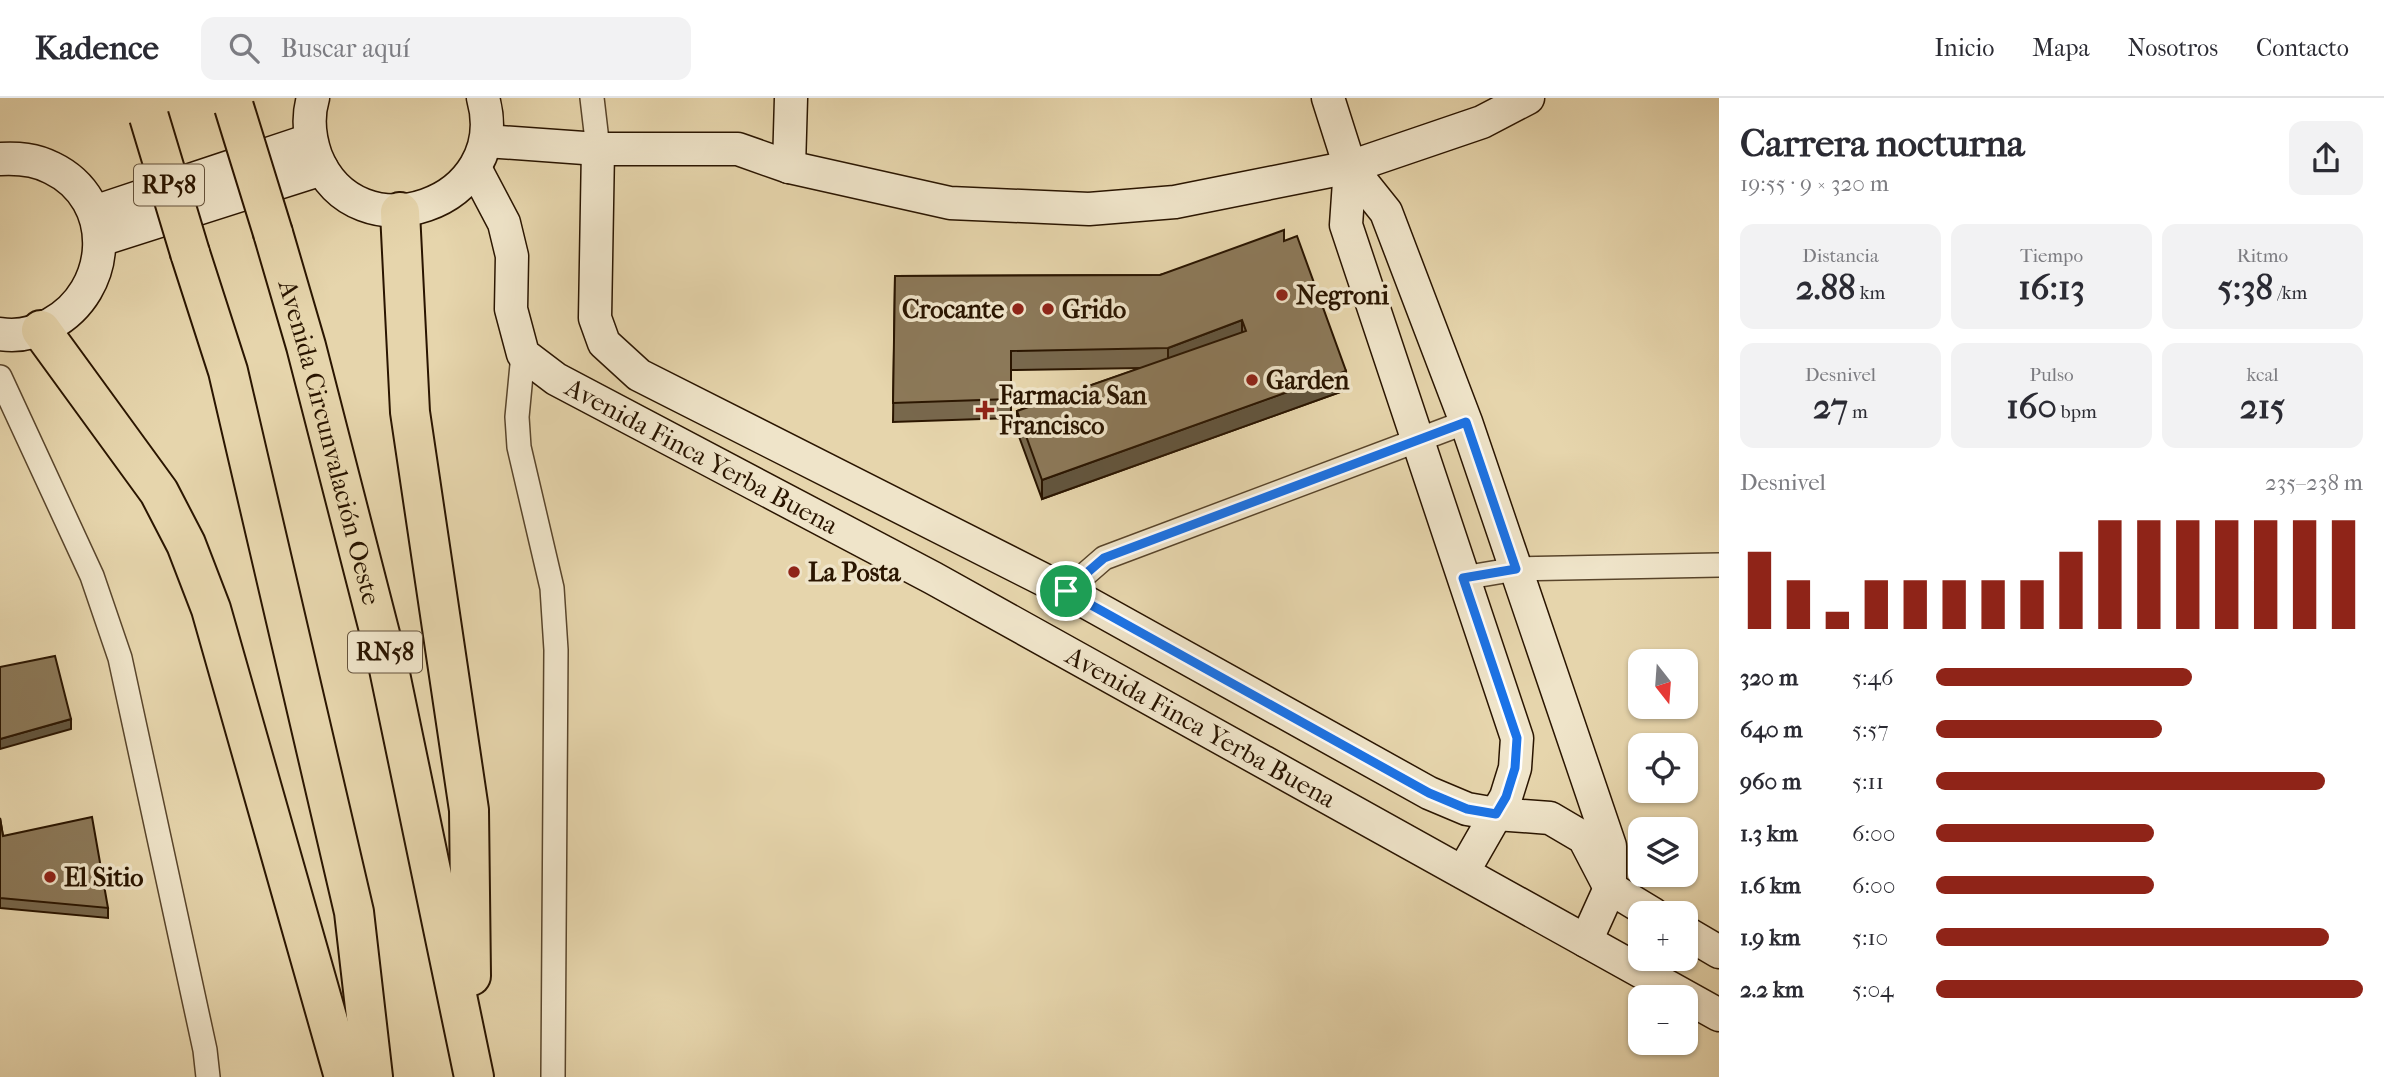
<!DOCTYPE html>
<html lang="es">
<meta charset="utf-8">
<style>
body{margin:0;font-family:"IM FELL French Canon",serif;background:#f2f2f3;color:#2b2b33;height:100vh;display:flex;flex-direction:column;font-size:26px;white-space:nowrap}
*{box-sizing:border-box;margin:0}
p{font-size:23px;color:#7c7c81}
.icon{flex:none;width:38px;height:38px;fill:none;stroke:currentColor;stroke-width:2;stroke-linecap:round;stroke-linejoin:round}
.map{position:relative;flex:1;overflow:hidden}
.panel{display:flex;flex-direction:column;background:#fff;width:665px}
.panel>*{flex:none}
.needle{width:46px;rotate:163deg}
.buttons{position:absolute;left:1628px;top:551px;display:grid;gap:14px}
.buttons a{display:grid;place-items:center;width:70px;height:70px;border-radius:14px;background:#fff;box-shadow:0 2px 5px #0004;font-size:35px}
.pin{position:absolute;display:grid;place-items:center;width:60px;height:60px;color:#fff;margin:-30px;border:4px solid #fff;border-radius:50%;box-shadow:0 2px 7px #0007}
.round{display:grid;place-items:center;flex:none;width:74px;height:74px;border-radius:14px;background:#f2f2f3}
.summary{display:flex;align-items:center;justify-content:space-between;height:119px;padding:0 21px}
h1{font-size:38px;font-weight:800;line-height:52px}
.stats{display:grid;grid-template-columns:repeat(3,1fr);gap:10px;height:119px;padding:7px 21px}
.stats div{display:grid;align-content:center;border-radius:14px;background:#f2f2f3;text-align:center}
.stats b{font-size:35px;font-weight:800}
.stats small{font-size:19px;font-weight:400}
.stats p{font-size:19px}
.chart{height:196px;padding:14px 21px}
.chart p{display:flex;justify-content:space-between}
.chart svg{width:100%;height:126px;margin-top:7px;stroke:#8f2418;stroke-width:6}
ul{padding:0 21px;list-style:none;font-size:23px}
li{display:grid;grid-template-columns:112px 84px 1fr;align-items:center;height:52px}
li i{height:18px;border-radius:9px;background:#8f2418}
header{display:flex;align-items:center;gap:42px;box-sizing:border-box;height:98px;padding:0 35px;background:#fff;border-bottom:2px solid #e1e1e2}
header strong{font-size:33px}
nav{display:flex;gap:38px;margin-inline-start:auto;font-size:24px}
.search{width:490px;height:63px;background:#f2f2f3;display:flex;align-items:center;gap:18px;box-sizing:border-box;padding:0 24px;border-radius:14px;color:#7c7c81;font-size:26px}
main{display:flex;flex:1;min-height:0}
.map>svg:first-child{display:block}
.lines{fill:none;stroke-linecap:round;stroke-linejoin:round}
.street-casing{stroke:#59452b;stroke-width:26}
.secondary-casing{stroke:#2a1500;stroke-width:35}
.highway-casing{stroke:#2a1500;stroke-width:42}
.street{stroke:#efe4c9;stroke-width:23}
.secondary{stroke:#efe4c9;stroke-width:32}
.highway{stroke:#e6d5ac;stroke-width:38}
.highway-bridge-casing{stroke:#2a1500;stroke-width:42;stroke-linecap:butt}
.highway-bridge{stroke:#e6d5ac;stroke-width:38}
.wall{fill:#78684d;stroke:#2a1500;stroke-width:2}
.shaded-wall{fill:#62553e;stroke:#2a1500;stroke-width:2}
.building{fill:#8c7959;stroke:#2a1500;stroke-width:2}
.route-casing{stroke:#fff;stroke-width:14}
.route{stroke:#1a73e8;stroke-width:9}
.poi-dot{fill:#8f2418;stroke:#efe4c9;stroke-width:2.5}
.labels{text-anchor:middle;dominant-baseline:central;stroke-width:7;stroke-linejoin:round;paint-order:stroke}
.shield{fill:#efe4c9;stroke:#65533c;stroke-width:2}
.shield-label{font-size:24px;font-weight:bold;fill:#2a1500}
.poi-label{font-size:26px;font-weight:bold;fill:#2a1500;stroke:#efe4c9;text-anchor:start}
.street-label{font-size:26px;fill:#2a1500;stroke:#efe4c9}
</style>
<header>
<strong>Kadence</strong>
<div class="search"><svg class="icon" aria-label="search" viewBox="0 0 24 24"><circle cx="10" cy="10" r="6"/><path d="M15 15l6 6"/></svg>Buscar aquí</div>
<nav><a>Inicio</a><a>Mapa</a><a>Nosotros</a><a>Contacto</a></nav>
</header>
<main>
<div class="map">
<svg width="1719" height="979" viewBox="0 0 1719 979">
<rect width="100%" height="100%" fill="#e6d5ac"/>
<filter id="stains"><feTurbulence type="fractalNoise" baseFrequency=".00286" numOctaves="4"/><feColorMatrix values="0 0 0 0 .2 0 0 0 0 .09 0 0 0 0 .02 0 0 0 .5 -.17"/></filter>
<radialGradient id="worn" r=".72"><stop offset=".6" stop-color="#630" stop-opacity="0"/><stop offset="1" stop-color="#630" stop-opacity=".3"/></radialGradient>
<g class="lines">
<g class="street-casing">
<path id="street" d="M592,0L598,51
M523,256L517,319L519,349L552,490L556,552L553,979
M0,279L92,478L120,560L205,952L208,979
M1463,480L1516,471L1719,467
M1066,493L1104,460L1466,324"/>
</g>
<g class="secondary-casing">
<g id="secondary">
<path d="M313,0C307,20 309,38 316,58C357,160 513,106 483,0"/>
<path d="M1328,0L1350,69L1386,114L1466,324L1610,748V790L1586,843"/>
<path d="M486,43L598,51H738L789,69L950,105L1089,111L1175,104L1350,69L1482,24L1528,0"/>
<path d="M598,51L595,220L604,245L639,277L1066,493L1429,695L1467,711L1496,716L1550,720L1584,740L1610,790"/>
<path d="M0,61C18,60 35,61 52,70C118,102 112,193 51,226C35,235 18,239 0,236"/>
<path d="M789,69L791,0"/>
<path d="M1350,69L1346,127L1517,640L1515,670L1506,699L1463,774"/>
<path id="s1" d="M475,70L504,125L512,158L511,211L523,256L556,281L933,480L1719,917"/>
<path d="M94,114L310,42"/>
<path d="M100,142L322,71"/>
<path d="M1610,790L1653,816"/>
<path d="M1685,834L1719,854"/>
</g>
</g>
<g class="highway-casing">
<g id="highway">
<path d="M400,114L410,314L469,712L471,878"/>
<path id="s2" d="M273,135L306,248L389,571L474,979"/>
<path d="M190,155L228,273L354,814L373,979"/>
<path d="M41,232L159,394L186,446L211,511L344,979"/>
</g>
</g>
<use href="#street" class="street"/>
<use href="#secondary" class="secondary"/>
<use href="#highway" class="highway"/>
<g class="highway-bridge-casing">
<path id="highway-bridge" d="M234,9L273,135
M149,19L190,155"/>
</g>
<use href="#highway-bridge" class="highway-bridge"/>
</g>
<path class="wall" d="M1284,143L1346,292L1042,401L1017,333V313L1141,270L1011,272V320L893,324L895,178L1160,177Z
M0,720L3,738L108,810V820L0,810Z"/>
<path class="shaded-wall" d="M1242,222V241L1168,269V250Z
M1346,273V292L1042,401V382Z
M71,621V631L0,651V641Z"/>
<path class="building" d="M1284,132V143L1297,138L1346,273L1042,382L1017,313L1246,233L1242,222L1168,250L1011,253V301L893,305L895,178L1160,177Z
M55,558L71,621L0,641V569Z
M92,719L108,810L0,800V720L3,738Z"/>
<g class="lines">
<g class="route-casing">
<path id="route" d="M1466,324L1516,471L1463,480L1517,640L1515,670L1506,699L1496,716L1467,711L1429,695L1066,493L1104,460Z"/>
</g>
<use href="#route" class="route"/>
</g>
<g class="poi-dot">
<circle cx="1282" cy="197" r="7"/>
<circle cx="1018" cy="211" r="7"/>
<circle cx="1048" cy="211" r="7"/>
<circle cx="1252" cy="282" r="7"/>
<path d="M981.5 301.5h7v7h7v7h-7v7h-7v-7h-7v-7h7z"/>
<circle cx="794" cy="474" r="7"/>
<circle cx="50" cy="779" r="7"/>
</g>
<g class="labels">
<g class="shield">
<rect x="134" y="66.5" width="70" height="41" rx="5"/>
<rect x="348" y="533.5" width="74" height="41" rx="5"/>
</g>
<g class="shield-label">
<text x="169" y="87">RP58</text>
<text x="385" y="554">RN58</text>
</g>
<g class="poi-label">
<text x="1296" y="197">Negroni</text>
<text x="1004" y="211" text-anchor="end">Crocante</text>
<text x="1062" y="211">Grido</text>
<text x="1266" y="282">Garden</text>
<text x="999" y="297">Farmacia San<tspan x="999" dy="30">Francisco</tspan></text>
<text x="808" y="474">La Posta</text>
<text x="64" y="779">El Sitio</text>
</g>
<g class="street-label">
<text stroke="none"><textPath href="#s2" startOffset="217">Avenida Circunvalación Oeste</textPath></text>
<text stroke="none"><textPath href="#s1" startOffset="402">Avenida Finca Yerba Buena</textPath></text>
<text stroke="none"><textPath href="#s1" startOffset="970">Avenida Finca Yerba Buena</textPath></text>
</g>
</g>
<rect width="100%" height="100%" filter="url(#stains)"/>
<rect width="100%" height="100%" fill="url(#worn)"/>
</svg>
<div class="buttons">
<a><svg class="needle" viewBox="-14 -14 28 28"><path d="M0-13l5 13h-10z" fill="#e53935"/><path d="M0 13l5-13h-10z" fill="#7c7c81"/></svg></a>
<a><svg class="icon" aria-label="locate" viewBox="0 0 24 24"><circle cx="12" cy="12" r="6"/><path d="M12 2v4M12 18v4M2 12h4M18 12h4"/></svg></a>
<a><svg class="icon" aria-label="layers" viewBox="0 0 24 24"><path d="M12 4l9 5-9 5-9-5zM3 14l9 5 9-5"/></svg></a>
<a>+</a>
<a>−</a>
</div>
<div class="pin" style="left:1066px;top:493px;background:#1e9e55"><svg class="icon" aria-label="arrive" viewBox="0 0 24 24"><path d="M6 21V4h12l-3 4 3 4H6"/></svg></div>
</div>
<section class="panel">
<div class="summary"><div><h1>Carrera nocturna</h1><p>19:55 · 9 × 320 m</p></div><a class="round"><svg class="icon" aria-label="share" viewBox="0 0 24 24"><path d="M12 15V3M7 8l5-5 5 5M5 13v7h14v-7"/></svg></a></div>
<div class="stats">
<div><p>Distancia</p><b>2.88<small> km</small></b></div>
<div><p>Tiempo</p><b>16:13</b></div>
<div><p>Ritmo</p><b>5:38<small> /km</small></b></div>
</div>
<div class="stats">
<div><p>Desnivel</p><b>27<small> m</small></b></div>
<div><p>Pulso</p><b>160<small> bpm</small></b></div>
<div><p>kcal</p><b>215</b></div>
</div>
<div class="chart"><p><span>Desnivel</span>235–238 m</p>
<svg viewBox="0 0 160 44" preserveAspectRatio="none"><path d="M5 44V17M15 44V27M25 44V38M35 44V27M45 44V27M55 44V27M65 44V27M75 44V27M85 44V17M95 44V6M105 44V6M115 44V6M125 44V6M135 44V6M145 44V6M155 44V6"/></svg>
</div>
<ul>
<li><b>320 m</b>5:46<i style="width:60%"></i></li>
<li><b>640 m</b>5:57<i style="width:53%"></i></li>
<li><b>960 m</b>5:11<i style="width:91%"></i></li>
<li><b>1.3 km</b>6:00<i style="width:51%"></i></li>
<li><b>1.6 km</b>6:00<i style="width:51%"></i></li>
<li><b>1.9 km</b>5:10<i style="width:92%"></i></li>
<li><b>2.2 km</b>5:04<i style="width:100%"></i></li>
</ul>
</section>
</main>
